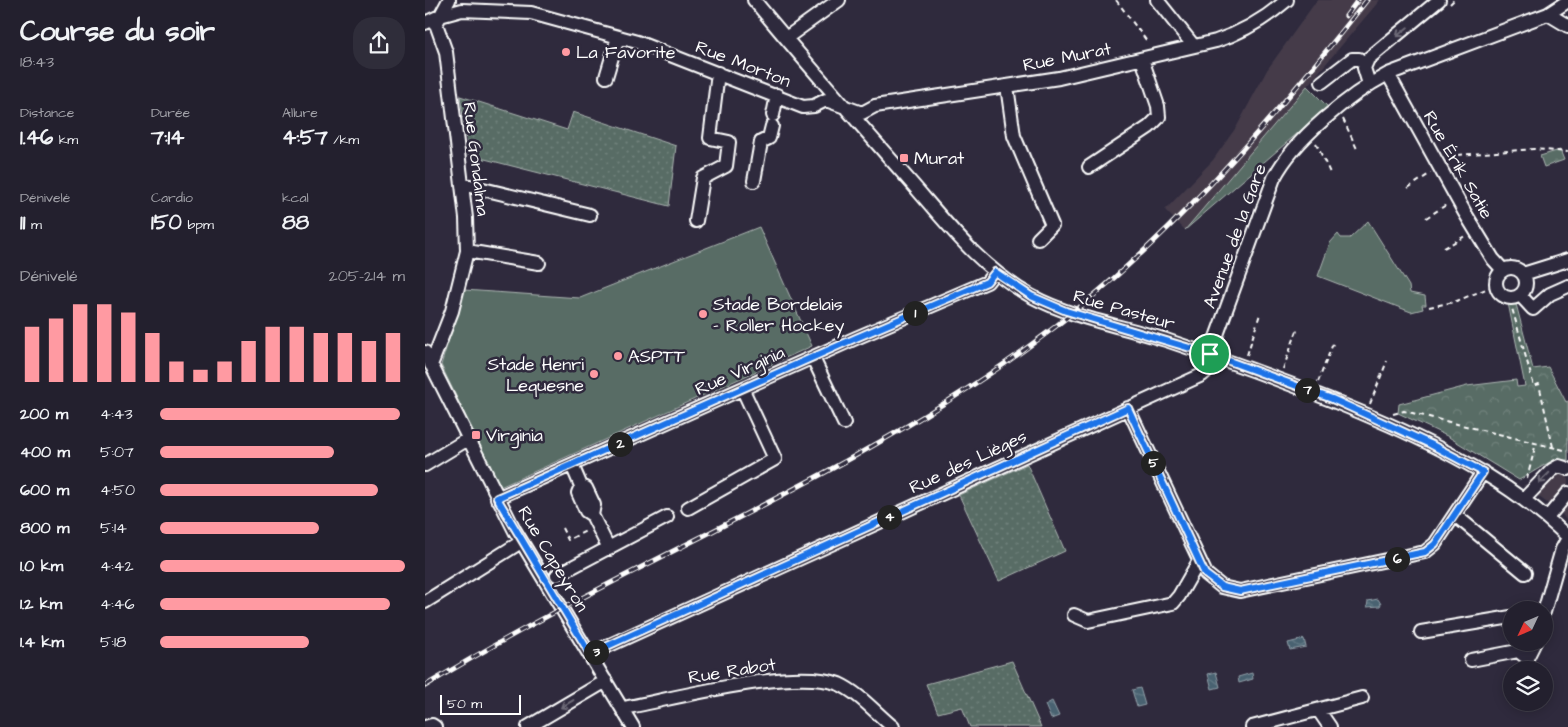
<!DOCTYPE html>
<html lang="fr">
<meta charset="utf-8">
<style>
body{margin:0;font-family:"Architects Daughter",sans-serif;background:#2f2d3a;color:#f1f3f6;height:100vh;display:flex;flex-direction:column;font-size:19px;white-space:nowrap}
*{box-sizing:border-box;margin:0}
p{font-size:16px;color:#a3a3aa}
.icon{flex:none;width:28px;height:28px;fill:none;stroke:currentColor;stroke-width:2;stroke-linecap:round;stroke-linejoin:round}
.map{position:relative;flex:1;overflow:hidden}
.side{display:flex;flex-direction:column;background:#23202e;width:425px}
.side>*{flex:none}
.needle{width:32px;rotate:226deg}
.tools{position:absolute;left:1078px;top:601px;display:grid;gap:10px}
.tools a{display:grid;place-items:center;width:50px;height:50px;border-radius:50%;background:#23202e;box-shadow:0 2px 12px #0003,0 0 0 1px #403e4a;font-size:25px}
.scale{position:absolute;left:15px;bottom:12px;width:81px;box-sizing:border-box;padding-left:5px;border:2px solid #fff;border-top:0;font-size:14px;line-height:18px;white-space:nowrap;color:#fff;-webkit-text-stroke:4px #2f2a3d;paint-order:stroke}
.pin{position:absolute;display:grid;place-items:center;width:42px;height:42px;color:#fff;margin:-21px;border:2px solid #fff;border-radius:50%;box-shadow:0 1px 5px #0007}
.km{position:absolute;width:25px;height:25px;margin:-12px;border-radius:50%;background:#222;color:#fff;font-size:14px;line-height:25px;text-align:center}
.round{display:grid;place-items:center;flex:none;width:52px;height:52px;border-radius:20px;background:#2f2d3a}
.summary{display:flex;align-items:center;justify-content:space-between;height:85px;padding:0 20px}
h1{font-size:28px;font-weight:700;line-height:38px}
.figures{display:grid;grid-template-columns:repeat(3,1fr);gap:8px;height:85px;padding:5px 20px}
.figures div{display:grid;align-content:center}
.figures b{font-size:21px;font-weight:700}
.figures small{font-size:14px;font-weight:400}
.figures p{font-size:14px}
.chart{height:140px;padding:10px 20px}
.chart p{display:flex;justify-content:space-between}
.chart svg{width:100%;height:90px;margin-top:5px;stroke:#ff9aa2;stroke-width:6}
ul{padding:0 20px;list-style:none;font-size:16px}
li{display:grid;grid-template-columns:80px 60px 1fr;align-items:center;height:38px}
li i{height:12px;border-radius:6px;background:#ff9aa2}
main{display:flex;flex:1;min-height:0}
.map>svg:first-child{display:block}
.built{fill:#443b4a}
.grass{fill:#586c65;stroke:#acb6b2}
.park{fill:url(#park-crowns);stroke:#acb6b2}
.garden{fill:url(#garden-dots);stroke:#acb6b2}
.water{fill:url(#water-waves);stroke:#92a1aa}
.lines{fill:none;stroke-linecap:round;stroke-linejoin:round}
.minor-casing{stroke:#fff;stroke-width:16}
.path{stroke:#fff;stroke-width:2;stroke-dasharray:5 4;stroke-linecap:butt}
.minor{stroke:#2f2a3d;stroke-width:12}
.rail-casing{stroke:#fff;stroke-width:5}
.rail{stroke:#2f2a3d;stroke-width:3;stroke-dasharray:9;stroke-linecap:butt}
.oneway{stroke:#6d6a77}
.route-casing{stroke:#fff;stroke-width:10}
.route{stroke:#1a73e8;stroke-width:6}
.poi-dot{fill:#ff9aa2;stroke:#2f2a3d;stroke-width:2}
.labels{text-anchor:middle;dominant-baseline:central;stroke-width:5;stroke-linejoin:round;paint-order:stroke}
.poi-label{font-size:18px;fill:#fff;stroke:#2f2a3d;text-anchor:start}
.street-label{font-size:18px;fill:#fff;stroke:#2f2a3d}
</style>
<main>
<section class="side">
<div class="summary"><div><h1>Course du soir</h1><p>18:43</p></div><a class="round"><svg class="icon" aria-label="share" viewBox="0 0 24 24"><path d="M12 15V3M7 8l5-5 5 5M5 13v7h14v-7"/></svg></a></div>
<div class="figures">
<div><p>Distance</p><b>1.46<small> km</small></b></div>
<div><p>Durée</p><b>7:14</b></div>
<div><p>Allure</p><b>4:57<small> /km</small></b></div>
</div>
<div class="figures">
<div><p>Dénivelé</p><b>11<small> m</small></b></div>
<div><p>Cardio</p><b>150<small> bpm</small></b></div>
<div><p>kcal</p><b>88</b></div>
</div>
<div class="chart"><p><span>Dénivelé</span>205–214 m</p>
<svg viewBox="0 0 160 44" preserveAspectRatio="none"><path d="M5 44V17M15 44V13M25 44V6M35 44V6M45 44V10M55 44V20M65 44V34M75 44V38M85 44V34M95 44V24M105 44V17M115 44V17M125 44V20M135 44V20M145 44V24M155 44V20"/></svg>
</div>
<ul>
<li><b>200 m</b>4:43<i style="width:98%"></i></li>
<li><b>400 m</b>5:07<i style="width:71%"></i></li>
<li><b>600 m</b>4:50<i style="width:89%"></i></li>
<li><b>800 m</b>5:14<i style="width:65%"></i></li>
<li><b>1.0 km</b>4:42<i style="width:100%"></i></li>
<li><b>1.2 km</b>4:46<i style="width:94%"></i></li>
<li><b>1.4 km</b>5:18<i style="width:61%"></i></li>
</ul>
</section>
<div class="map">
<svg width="1143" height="727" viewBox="0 0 1143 727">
<defs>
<pattern id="park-crowns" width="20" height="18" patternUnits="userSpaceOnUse" patternTransform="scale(1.25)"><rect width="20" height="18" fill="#586c65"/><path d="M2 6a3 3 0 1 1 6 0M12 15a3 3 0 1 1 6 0" fill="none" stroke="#71827c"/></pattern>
<pattern id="garden-dots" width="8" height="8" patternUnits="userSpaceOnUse" patternTransform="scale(1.25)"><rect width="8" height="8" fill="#586c65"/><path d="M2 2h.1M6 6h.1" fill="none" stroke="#71827c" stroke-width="1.8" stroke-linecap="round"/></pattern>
<pattern id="water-waves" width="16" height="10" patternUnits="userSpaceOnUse" patternTransform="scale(1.25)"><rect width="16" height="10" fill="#496271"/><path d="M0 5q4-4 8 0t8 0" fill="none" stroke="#647a86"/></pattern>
</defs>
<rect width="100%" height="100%" fill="#2f2a3d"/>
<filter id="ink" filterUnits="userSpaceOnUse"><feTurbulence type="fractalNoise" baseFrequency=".02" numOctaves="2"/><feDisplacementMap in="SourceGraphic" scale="10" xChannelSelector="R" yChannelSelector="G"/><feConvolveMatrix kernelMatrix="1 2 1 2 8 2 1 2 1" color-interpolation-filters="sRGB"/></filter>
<g filter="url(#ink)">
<path class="built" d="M892,0H955L760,230L740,210L788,160L812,126L842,70Z
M1143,464V523L1137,514L1098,485L1107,483Z"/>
<path class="grass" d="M882,86L903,107L760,230Z
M943,221L984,286L985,293L1000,296L1001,305H997L998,309L986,312L893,276L905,243L913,234L916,238H925Z
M334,227L387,346L75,487L16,365L39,290L155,298Z"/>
<path class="park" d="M1135,150L1139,160L1119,167L1115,156Z
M1083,303L1091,304L1108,369L1123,367L1141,402L1143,401V460L1130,459L1094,480L1022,436L973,413L974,404L1042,386L1091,380L1092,387L1100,386Z"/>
<path class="garden" d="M35,96L142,130L148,112L251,146L244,206L44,155Z
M602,464L640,551L574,581L534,495Z
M587,661L616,727H545L537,707L513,713L501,684Z"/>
<path class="water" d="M953,599L956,604L955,606L942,607L943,601Z
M879,639L881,647L865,650L863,643Z
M791,672L795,687L787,689L783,674Z
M827,673L828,679L814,683L813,677Z
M715,688L720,705L712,707L707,690Z
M627,701L634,716L626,719L620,705Z"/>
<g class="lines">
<g class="minor-casing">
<path id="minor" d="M329,0C379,61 431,120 483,179C520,221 555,268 606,296C649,319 699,326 744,341C819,366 893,393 965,425C1030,454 1091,487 1143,537
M732,0L768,45
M1123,14L1143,26
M0,23L15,16L37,10L106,13L212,42L378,107L389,106L401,100L437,113L450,106L634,78L791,41C818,32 840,19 862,0
M361,38L414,0
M963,74L1040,213L1068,259L1078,270
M181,77L193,37
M897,82L927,59H934L940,64
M944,84L939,68L943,59L1014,0
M582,86L589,136L627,225L613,239
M348,115L352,95
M664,167L724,127L734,117L733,106L717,59
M329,181L336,142L344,138L347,126
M37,184L165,215
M271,221L278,178L301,166L304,142L285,138L293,73
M42,251L114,263
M1071 283a15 15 0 1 1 30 0a15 15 0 1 1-30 0Z
M1098,274L1143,260
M1095,295L1108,309L1125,294L1143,286
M0,352L90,531L208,727
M388,358L419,423
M6,365L27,311L42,251L41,218L21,52L11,24L24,0
M703,408L781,574L797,587L815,591L1000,552L1010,544L1058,472
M0,465L43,439
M147,465L156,486L161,488L169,505L167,515
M156,486L153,493L161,511L167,515L184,549
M72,498L431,338L562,282L570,272
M1099,499L1127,470L1134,466L1143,469
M263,508L350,459L318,390
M1030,515L1100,573
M1122,518L1143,493
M132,575L242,517
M0,602L96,542
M1119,612L1137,549L1143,538
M649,615L663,621L748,603L754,596L774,561
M996,632L1086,617
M165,654L777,375L785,368V354L849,178C869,139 925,94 963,74L1123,14L1143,1
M1046,660L1093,651L1102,658L1110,642
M198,708C248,699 369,666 414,684C434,693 451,713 468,727
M894,711L905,727
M0,727L7,725L10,727
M103,727L181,681
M827,727L937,698"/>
</g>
<path class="path" d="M691,0L721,40L723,38
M1025,4L1029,0
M918,119L933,151
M891,143L906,175
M1033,155L1109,149L1143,152
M983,188L1006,173
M1001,218L1021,205
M1019,248L1040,236
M1085,301L1109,386L1114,384L1128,447
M1004,307L1029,302L1071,285
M822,355L835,314
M858,369L873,328
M893,382L909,341
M945,404L962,361
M968,414L979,411L1143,451
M1102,479L1111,443
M137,528L143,540L161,531"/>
<use href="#minor" class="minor"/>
<g class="rail-casing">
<path id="rail" d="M921,16L933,0
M0,686C195,566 413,484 599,350C733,254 841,128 942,0"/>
</g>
<use href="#rail" class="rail"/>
</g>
<defs><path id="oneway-shaft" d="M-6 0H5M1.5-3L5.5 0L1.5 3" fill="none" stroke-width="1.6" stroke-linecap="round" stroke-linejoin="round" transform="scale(1.25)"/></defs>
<g class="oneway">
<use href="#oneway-shaft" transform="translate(977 32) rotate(141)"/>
<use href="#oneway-shaft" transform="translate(1119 478) rotate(135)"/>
<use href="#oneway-shaft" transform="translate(142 704) rotate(149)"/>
</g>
</g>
<g class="lines" filter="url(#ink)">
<g class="route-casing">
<path id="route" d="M570,272L606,296L641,311L785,354L907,399L1005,444L1058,472L1010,544L1000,552L815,591L797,587L780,574L703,408L165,654L72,498L431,338L562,282Z"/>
</g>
<use href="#route" class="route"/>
</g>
<g class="poi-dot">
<circle cx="141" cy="52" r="5"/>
<rect x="474" y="153" width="10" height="10" rx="2.5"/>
<circle cx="278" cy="314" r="5"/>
<circle cx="193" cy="356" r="5"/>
<circle cx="169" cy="374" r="5"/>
<rect x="46" y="430" width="10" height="10" rx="2.5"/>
</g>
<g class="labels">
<g class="poi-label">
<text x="151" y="52">La Favorite</text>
<text x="489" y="158">Murat</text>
<text x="288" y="304">Stade Bordelais<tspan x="288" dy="21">- Roller Hockey</tspan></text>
<text x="203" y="356">ASPTT</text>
<text x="159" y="364" text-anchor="end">Stade Henri<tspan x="159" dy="21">Lequesne</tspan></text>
<text x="61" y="435">Virginia</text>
</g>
<g class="street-label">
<text transform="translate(642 57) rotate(-11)">Rue Murat</text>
<text transform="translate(318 64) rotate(21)">Rue Morton</text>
<text transform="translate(51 159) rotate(83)">Rue Gondalma</text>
<text transform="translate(1033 165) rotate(60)">Rue Érik Satie</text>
<text transform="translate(810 236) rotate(-70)">Avenue de la Gare</text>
<text transform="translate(699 310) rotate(16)">Rue Pasteur</text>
<text transform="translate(315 371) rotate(-24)">Rue Virginia</text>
<text transform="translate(543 462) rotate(-25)">Rue des Lièges</text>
<text transform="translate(128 559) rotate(59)">Rue Capeyron</text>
<text transform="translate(307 671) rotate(-9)">Rue Rabot</text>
</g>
</g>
</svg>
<div class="tools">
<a><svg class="needle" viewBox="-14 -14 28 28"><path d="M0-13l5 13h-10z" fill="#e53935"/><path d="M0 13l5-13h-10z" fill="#a3a3aa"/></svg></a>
<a><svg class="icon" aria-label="layers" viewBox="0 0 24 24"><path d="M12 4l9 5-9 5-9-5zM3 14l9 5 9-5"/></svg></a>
</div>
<div class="scale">50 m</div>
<div class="pin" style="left:785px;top:354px;background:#1e9e55"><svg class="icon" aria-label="arrive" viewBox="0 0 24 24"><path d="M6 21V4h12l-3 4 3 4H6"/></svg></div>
<b class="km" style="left:490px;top:313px">1</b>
<b class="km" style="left:195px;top:444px">2</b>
<b class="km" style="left:171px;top:652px">3</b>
<b class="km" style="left:464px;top:517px">4</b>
<b class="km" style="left:728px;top:463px">5</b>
<b class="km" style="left:972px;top:559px">6</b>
<b class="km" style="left:882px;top:390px">7</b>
</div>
</main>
